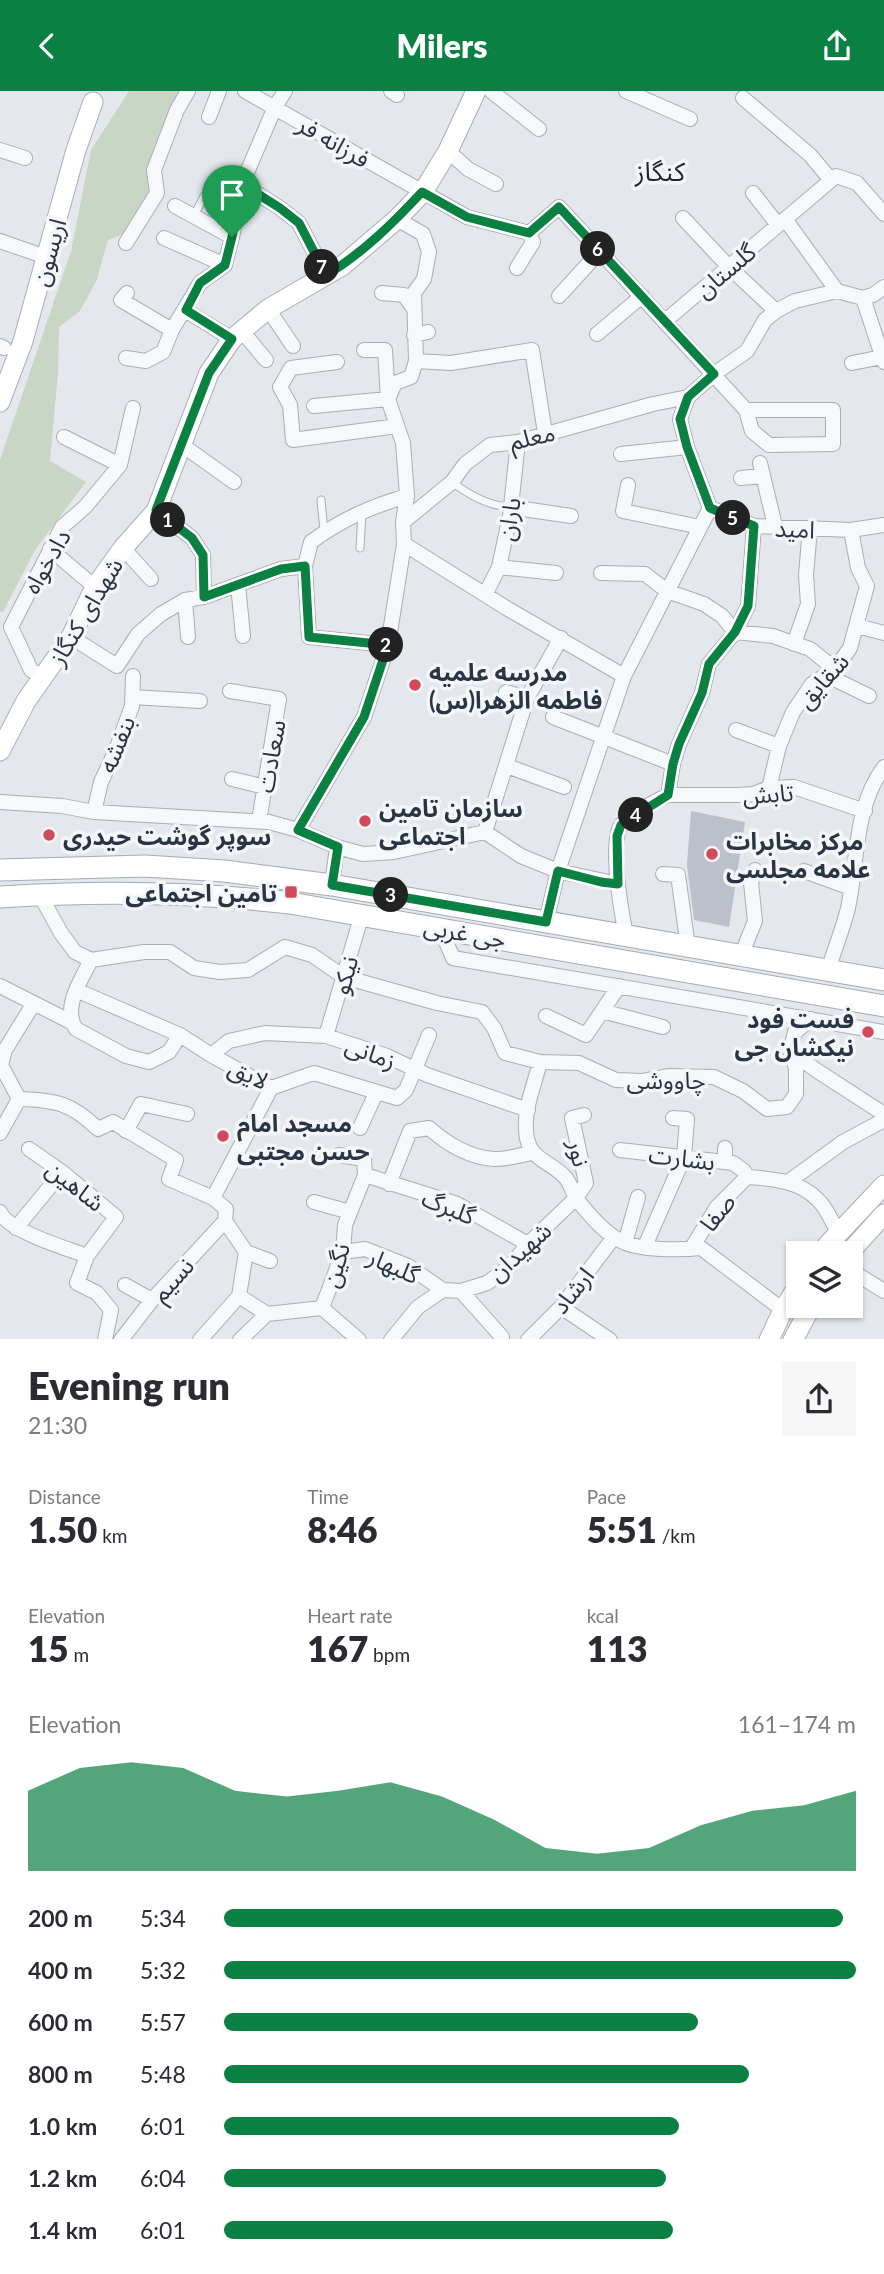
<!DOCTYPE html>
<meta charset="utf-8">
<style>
body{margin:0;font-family:Lato,"Noto Sans Arabic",sans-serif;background:#f7f7f7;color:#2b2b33;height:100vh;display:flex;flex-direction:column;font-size:26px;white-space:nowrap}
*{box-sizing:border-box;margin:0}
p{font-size:23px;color:#7c7c81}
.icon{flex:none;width:38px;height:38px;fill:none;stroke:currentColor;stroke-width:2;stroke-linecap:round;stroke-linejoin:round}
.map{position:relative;height:1248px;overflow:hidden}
.sheet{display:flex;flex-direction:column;background:#fff;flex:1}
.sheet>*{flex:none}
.controls{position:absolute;left:786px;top:1150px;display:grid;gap:14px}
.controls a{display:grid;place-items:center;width:77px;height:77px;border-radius:0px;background:#fff;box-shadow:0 2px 5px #0004;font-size:35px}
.pin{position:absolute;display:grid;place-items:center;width:60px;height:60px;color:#fff;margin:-72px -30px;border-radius:50% 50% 50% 0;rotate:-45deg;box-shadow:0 0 7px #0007}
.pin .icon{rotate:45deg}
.km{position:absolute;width:35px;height:35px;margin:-18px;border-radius:50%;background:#222;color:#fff;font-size:19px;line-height:35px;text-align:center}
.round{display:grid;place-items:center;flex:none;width:74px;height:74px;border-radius:0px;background:#f7f7f7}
.head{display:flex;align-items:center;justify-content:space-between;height:119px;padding:0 28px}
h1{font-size:38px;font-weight:800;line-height:52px}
.figures{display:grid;grid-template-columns:repeat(3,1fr);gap:10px;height:119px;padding:7px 28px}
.figures div{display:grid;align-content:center}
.figures b{font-size:35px;font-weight:800}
.figures small{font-size:19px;font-weight:400}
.figures p{font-size:19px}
.chart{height:196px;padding:14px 28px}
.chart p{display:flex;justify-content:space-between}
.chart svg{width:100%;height:126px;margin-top:7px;fill:#0b8043;opacity:.7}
ul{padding:0 28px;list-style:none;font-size:23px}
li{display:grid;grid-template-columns:112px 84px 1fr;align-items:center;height:52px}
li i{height:18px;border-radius:9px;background:#0b8043}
header{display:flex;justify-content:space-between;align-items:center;height:91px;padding:0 28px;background:#0b8043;color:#fff;font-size:32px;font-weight:800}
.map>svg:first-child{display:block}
.green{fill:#c9d6c5}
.building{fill:#bbc0ca}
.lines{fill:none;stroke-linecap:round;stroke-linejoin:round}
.lane-casing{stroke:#a9aeb7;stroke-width:9}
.street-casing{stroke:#a9aeb7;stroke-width:16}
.secondary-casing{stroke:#a9aeb7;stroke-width:21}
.primary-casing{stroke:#a3abb8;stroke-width:23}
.lane{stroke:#f7f8fa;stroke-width:7}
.street{stroke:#f7f8fa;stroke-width:14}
.secondary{stroke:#fff;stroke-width:19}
.primary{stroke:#fff;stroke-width:21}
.route-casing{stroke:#fff;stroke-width:14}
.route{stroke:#0b8043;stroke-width:9}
.poi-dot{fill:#d1495b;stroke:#f4f6f9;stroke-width:2.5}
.labels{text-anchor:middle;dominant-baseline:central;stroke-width:7;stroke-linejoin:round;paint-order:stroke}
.street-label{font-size:24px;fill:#2b3445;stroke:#f4f6f9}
.poi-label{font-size:24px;font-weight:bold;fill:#2b3445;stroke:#f4f6f9;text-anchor:start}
.neighbourhood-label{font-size:26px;fill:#1d2536;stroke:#f4f6f9}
</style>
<header><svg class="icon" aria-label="back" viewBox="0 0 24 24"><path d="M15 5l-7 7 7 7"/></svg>Milers<svg class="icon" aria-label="share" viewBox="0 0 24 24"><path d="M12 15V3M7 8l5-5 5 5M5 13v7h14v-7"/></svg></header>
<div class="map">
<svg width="884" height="1249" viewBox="0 0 884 1249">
<rect width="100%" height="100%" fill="#e4e7ec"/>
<path class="green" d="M129,0H185L156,65L162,85L138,137L108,149L97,188L80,220L59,236L58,282L50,370L86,391L35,459L3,521H0V369L71,160L91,59Z"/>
<path class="building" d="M691,720L745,731L729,836L694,829L687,774Z"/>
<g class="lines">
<g class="lane-casing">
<path id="lane" d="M194,125L204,105
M452,391C469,404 489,415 510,416
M321,409L324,440
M360,457L362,421"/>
</g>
<g class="street-casing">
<path id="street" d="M245,0L467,126L529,142L559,116L746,319L752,340L769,354L833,353V319H746
M391,0L397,4
M491,0L539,38
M626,0L690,28
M743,7L810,64L831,89
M209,26L219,0
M0,59L25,67
M448,60L468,78L496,93
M242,93L280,117L299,132L326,184
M753,102L778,134
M175,115L232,146
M683,127L729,176L776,220
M785,128L837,200
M164,147L225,174
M0,150L46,166
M126,152L157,102L154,79L177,19L188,0
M517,177L533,151L529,142
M127,202L121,209L172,239
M382,202L404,204L414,218
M559,205L600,160
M863,207L884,271
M268,218L293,255
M185,219L232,248
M665,230L836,85L857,92L884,123
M242,240L266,269
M597,243L642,205
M414,244L428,241
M0,255L4,257
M126,267L146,270L163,261L172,239L200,192L225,174L232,146L242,93L275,16L285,0
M416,270L451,272L532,259L545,342
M337,271L291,277L280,296L290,314L293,349L397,335
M852,272L882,266
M314,315L388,308L385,259H364
M64,346L120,374
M182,354L234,391
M621,363L687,356
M760,372L775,435
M741,387L763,385
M628,394L623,420L700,436
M510,416L571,425
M710,417L754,435L851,439L884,434
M156,420L192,447L203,464L204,506
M403,431L452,391L465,373L490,354L518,351L653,313L688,306
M404,453L508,518L624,585
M123,457L151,488
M50,458L95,496
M305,475L309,546L388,554
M499,476L556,482
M601,482L645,483L667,500L704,513L722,525L735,541L773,545L810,558L835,578
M238,494L243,545
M486,502L499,476L510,425L518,351
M185,509L188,546
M857,535L884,542
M71,546L117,575L138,543L161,523L185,509L204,506L281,478L305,475L311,451C342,428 370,416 407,405
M794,553L808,513L806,484L810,437
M826,584L869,605
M44,587L31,579L11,536L62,436L85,416L120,374L133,317
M230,600L279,608L259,730
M506,601L527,607
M132,606L200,610
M553,626L673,673
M736,639L779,655
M507,675L564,696
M232,688L265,696
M769,697L779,655L793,621L812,593L835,578L850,557L867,495L858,477L851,439
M668,704H738L753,703L769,697L794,696L865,720
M0,711L62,715L94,721L269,731L298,739L337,756L363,763L394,761L485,741L521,765L558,780L618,793
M94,721L101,691L116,659L132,615L133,585
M298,739L364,626L388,554L404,453L403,431L407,405L403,352L388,308L395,292L411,286L416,270L414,202L424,188L429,161L423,143L397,128
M485,741L527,607L561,547
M804,780L851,797
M663,783L678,784L688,856
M332,794L337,756
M40,804L61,842L75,861L91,869L144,861H170L194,877L220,881L248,879L285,856L312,864L344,886L437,912L482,921L494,937L505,962L540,971L579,972L616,989L642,990L668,985L714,986L743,1000L767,1018L787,1016L796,1003V977L790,960L795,941L811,928
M546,831L558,780L624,585L710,417L687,356L680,328L688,306L714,283L747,260L765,229L776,220L795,210L837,200L863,207L873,204L884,196
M440,837L453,867L884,941
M626,845C622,824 608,748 622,733C634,721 653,712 668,704L673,673L679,653L702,602L709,573L735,541L748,515L754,435
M741,865L755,830L751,792L755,779
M91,869C81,889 62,917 76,938L126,965L149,971L169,961L180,944
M828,880C834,859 843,838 848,817C858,770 854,716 884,676
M0,895L71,931
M76,899L180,944L211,964L271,997L314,982L397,1007L406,999L429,944
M602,920L663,936
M546,925L586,944L619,895
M326,945L362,823
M790,960L816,979L884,1023
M211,964L229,950L265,942L326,945L387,965L427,984L528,1019
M540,971C535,992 524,1017 526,1039C527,1069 549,1069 565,1086C571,1093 573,1103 578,1110C590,1124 604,1142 621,1150C641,1160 679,1159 701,1157L783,1219
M19,1008C56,1009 71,1012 98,1038L113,1031L176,1069L169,1088L213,1107L226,1118L225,1130
M360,1037L376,1002
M126,1040L141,1013L187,1023
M0,1042L19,1008L1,974L5,959L34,912
M725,1057V1071
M29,1058L62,1081L116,1126L87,1165
M620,1059L733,1072L744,1080L747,1086
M365,1084L457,1113L528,1153
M747,1086C772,1088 799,1089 818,1109C827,1117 832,1132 839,1142
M788,1091L843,1051L884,1029
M389,1093L410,1040L429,1037C446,1052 469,1066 493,1068C505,1069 520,1064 532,1062
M213,1107L271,997
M314,1111L350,1121
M0,1121C8,1140 66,1157 87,1165L77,1192L97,1202L111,1219L105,1249
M225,1130L246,1161L239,1205L267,1223
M16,1137L62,1081
M625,1152L638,1106
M645,1155L684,1066L687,1028L673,1027
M691,1158L717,1116L747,1086
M246,1161L270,1170
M343,1161L365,1158L408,1175L443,1199
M850,1179L884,1200
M125,1194L152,1209
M461,1200L502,1246
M561,1216L610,1249
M322,1217L359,1249
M121,1249L152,1209L225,1130
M200,1249L239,1205
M240,1249L267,1223L322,1217L343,1161L345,1134L365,1084L364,1068L339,1064
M391,1249L418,1216L443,1199L461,1200L487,1192L510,1175L528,1153L576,1107L586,1092L572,1027L584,1024
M528,1249L561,1216L614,1146"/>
</g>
<g class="secondary-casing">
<path id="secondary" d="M0,311L23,250L76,59L93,11
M0,660L26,610L71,546L95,496L123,457L156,420L209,282L232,248L268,218L342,175L397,128L423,101L448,60L476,0
M820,1162L884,1094
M849,1162L884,1123
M769,1249L783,1219L798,1195
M793,1249L812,1214"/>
</g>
<g class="primary-casing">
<path id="primary" d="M0,779L145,775L224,780L332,794L884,889
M0,806C97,800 194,801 290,812L884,915"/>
</g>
<use href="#lane" class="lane"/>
<use href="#street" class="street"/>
<use href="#secondary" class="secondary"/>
<use href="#primary" class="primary"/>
</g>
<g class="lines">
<g class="route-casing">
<path id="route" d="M242,93L280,117L299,132L326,184C362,163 394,131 422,101L467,126L529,142L559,116L714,283L688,306L680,328L687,356L710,417L754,435L748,515L735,541L709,573L702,602L679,653L673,673L668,704L621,734L617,745L618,793L601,791L558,780L546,831L332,794L338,756L298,739L364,626L388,554L309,546L305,475L281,478L204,506L203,464L192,447L156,419L209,282L232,248L186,219L200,192L225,174L232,146Z"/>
</g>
<use href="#route" class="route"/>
</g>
<g class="poi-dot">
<circle cx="415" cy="594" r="7"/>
<circle cx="365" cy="730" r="7"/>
<circle cx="49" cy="744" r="7"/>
<circle cx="712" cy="763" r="7"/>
<rect x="284" y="794" width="14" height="14" rx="3.5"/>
<circle cx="868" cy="941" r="7"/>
<circle cx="223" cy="1045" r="7"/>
</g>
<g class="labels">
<g class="street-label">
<text transform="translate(334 50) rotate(30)">فرزانه فر</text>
<text transform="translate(48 161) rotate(-74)">اریسون</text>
<text transform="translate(725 179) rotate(-40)">گلستان</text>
<text transform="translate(532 345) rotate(-13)">معلم</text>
<text transform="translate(508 428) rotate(-81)">باران</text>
<text transform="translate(795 437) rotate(3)">امید</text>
<text transform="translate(46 470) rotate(-60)">دادخواه</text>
<text transform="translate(85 520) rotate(-59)">شهدای کنگاز</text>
<text transform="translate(822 589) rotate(-48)">شقایق</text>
<text transform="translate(116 653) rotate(-68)">بنفشه</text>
<text transform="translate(270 665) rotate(-80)">سعادت</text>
<text transform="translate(768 702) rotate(-4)">تابش</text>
<text transform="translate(465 841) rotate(10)">جی غربی</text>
<text transform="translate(344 884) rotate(-74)">نیکو</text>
<text transform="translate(371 961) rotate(20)">زمانی</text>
<text transform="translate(249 982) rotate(25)">لایق</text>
<text x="666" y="988">چاووشی</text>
<text transform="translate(580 1062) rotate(78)">نور</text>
<text transform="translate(682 1066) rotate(7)">بشارت</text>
<text transform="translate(76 1094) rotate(38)">شاهین</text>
<text transform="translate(449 1115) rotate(22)">گلبرگ</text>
<text transform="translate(717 1121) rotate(-52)">صفا</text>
<text transform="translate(519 1160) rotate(-42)">شهیدان</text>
<text transform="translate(335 1174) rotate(-74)">نگین</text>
<text transform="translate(394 1174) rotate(24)">گلبهار</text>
<text transform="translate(172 1188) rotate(-48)">نسیم</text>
<text transform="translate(572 1199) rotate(-51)">ارشاد</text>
</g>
<g class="poi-label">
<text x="429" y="580">مدرسه علمیه<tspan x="429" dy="28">فاطمه الزهرا(س)</tspan></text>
<text x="379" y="716">سازمان تامین<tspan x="379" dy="28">اجتماعی</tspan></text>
<text x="63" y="744">سوپر گوشت حیدری</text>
<text x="726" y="749">مرکز مخابرات<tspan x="726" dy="28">علامه مجلسی</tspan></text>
<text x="277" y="801" text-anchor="end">تامین اجتماعی</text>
<text x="854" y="927" text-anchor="end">فست فود<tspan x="854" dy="28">نیکشان جی</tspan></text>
<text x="237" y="1031">مسجد امام<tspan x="237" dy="28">حسن مجتبی</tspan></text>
</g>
<g class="neighbourhood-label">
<text x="660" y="80">کنگاز</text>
</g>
</g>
</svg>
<div class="controls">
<a><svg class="icon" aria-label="layers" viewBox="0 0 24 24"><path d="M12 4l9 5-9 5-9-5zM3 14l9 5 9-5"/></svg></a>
</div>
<div class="pin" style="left:232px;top:146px;background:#1e9e55"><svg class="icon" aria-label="arrive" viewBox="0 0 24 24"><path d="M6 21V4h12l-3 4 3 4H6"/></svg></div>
<b class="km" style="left:168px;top:429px">1</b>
<b class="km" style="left:386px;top:554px">2</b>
<b class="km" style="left:391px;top:804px">3</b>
<b class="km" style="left:636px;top:724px">4</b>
<b class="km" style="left:733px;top:427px">5</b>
<b class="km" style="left:598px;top:158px">6</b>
<b class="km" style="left:322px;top:176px">7</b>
</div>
<section class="sheet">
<div class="head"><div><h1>Evening run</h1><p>21:30</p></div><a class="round"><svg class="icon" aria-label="share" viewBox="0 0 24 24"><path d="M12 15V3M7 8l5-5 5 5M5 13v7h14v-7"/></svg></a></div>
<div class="figures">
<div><p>Distance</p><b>1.50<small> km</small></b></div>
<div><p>Time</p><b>8:46</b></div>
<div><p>Pace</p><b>5:51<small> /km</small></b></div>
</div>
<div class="figures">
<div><p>Elevation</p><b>15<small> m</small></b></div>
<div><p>Heart rate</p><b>167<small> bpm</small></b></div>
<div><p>kcal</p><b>113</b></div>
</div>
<div class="chart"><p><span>Elevation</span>161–174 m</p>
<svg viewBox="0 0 160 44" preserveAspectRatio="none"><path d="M0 44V16L10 8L20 6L30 8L40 16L50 18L60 16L70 13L80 18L90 26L100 36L110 38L120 36L130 28L140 23L150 21L160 16V44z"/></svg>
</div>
<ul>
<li><b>200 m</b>5:34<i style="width:98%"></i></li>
<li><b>400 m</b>5:32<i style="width:100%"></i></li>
<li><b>600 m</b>5:57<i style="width:75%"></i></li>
<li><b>800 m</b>5:48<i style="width:83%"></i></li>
<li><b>1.0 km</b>6:01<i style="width:72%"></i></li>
<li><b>1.2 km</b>6:04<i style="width:70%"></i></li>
<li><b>1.4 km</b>6:01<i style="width:71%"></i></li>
</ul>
</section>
